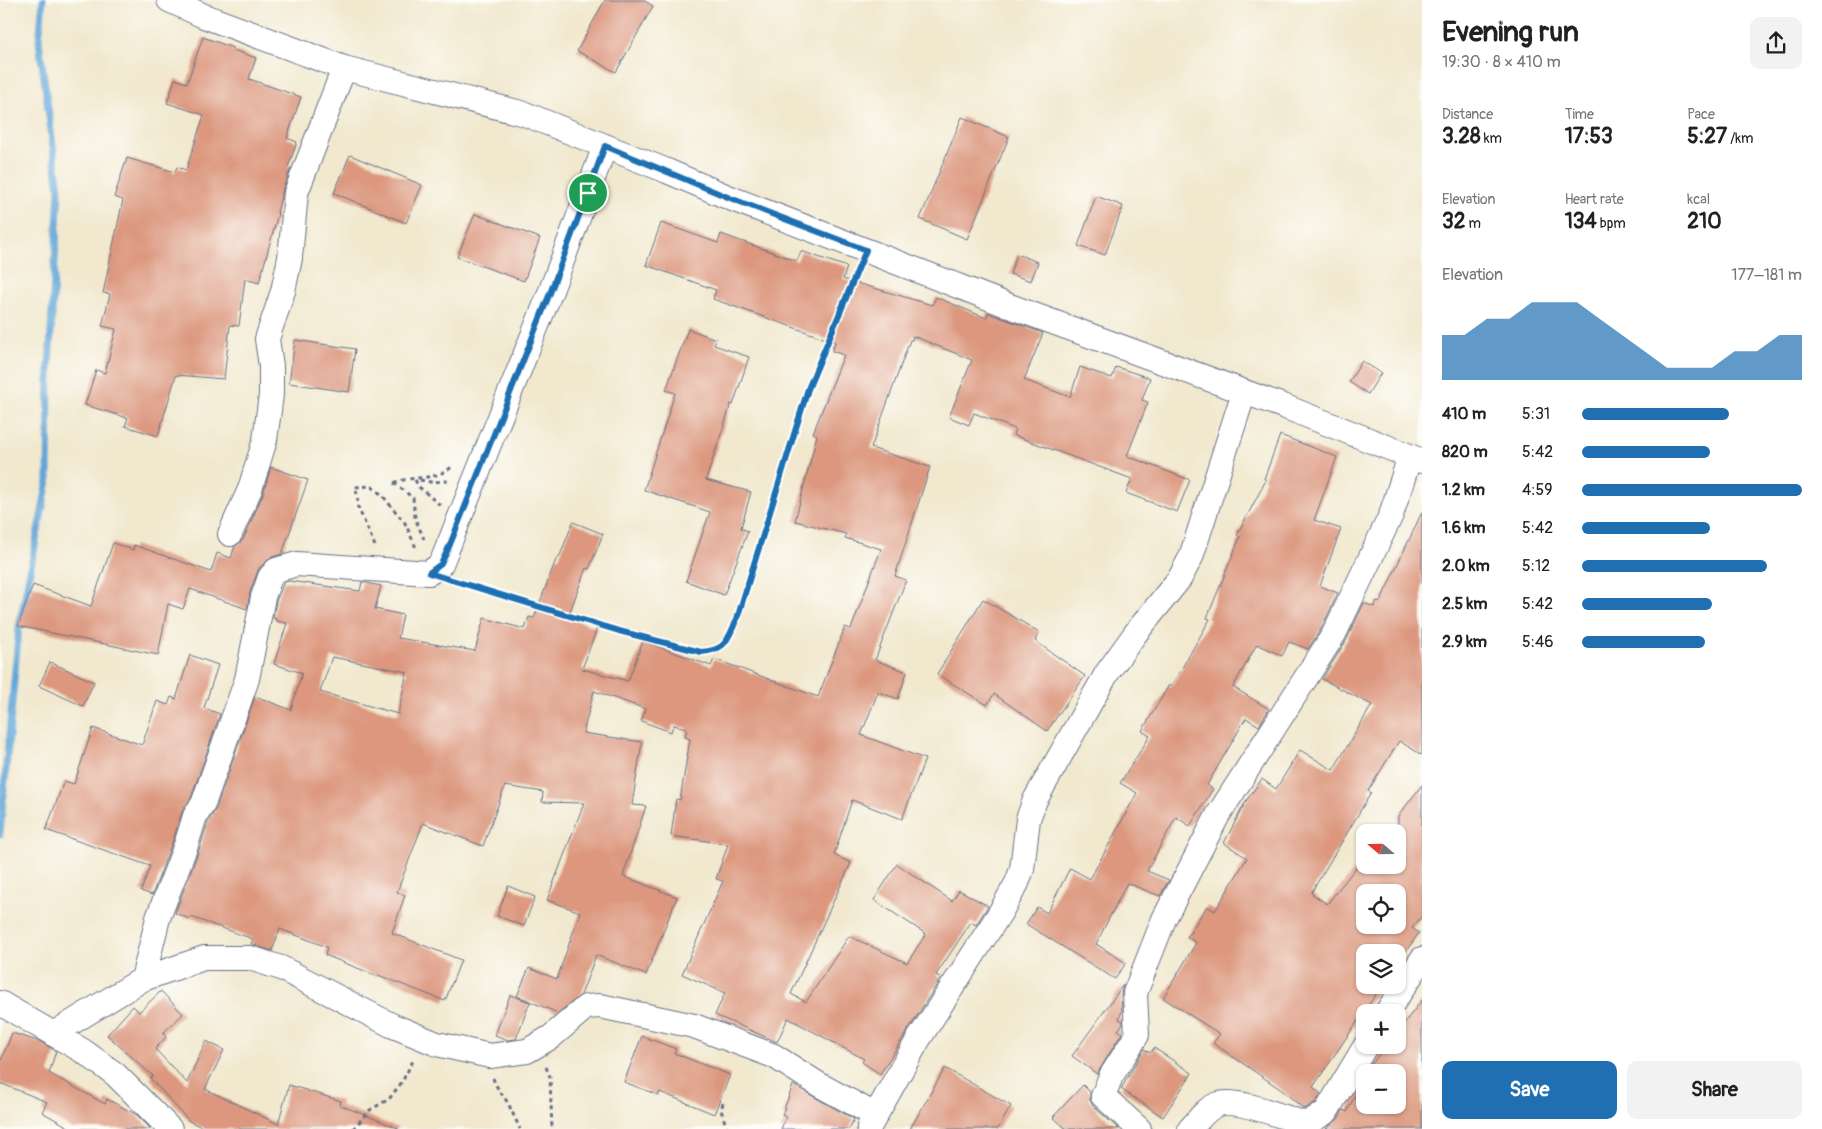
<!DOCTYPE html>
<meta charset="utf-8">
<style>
body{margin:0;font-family:Pangolin,sans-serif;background:#f2f2f2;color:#202124;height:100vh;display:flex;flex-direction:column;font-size:19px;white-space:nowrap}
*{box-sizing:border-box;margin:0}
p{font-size:16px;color:#757577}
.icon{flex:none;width:28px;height:28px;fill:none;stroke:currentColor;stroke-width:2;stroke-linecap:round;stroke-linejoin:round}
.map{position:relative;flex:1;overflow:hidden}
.sheet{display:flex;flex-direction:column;background:#fff;width:400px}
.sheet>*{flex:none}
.needle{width:32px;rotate:290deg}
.controls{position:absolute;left:1356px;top:824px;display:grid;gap:10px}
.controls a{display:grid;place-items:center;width:50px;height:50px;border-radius:10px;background:#fff;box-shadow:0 1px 4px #0004;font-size:25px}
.pin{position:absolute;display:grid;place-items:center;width:42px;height:42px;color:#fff;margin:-21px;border:2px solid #fff;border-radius:50%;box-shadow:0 1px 5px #0007}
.round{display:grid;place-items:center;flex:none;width:52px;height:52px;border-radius:10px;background:#f2f2f2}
.head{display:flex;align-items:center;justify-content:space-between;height:85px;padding:0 20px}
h1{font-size:28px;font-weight:700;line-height:38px}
.metrics{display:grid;grid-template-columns:repeat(3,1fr);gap:8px;height:85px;padding:5px 20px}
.metrics div{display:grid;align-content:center}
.metrics b{font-size:21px;font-weight:700}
.metrics small{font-size:14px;font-weight:400}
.metrics p{font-size:14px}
.chart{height:140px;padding:10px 20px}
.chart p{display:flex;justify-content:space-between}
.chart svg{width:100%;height:90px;margin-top:5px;fill:#1f6fb2;opacity:.7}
.primary-button{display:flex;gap:10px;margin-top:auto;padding:10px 20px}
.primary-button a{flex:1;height:58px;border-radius:10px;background:#1f6fb2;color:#fff;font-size:20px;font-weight:700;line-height:58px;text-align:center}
.primary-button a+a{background:#f2f2f2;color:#202124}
ul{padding:0 20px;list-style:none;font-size:16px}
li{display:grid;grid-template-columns:80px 60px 1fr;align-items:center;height:38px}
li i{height:12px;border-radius:6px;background:#1f6fb2}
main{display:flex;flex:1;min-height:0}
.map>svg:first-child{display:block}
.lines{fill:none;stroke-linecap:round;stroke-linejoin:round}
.stream{stroke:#64a7d8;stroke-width:7}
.building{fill:#dc977e;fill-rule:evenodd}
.street-casing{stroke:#667085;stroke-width:26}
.path{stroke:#667085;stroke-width:3;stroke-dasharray:4 4;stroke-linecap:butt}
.street{stroke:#fff;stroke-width:24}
.route-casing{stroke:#fff;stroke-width:10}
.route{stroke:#1f6fb2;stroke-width:6}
</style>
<main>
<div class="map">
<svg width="1422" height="1129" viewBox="0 0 1422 1129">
<rect width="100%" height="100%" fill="#fdfcf7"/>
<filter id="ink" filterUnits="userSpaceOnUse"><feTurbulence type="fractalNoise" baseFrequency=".02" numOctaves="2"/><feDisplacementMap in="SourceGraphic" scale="10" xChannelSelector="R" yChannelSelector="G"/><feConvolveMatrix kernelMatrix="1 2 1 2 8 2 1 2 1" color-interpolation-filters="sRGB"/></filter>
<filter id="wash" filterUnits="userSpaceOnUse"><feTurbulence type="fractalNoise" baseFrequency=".0096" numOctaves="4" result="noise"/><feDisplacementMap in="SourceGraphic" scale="20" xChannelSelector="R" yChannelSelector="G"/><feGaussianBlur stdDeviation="1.12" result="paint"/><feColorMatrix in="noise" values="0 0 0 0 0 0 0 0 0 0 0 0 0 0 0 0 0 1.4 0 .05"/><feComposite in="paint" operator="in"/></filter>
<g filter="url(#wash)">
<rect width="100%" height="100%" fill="#f1e8ce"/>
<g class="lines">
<path class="stream" d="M0,834L19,626L48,481L49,366L59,191L39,41L43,0"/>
</g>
<g id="blocks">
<path class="building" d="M605,0H643L653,6L616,72L577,51Z
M203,37L233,48V50L256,58L249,79L301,97L287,138L297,142L288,167L291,168L283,188L277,213L278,214L259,283L245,279L239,326L230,325L224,379L176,375L158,436L125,426L128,418L85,405L96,370L105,373L116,329L102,326L110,294L103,293L123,200L114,197L127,158L175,172L177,167L186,170L204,115L167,103L175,79L187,83Z
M962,117L1009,137L967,239L920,219Z
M350,155L422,185L406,223L334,193Z
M1096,196L1123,206L1105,255L1078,246Z
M475,214L540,238L524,281L457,257Z
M661,223L718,243L721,234L797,261L801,251L847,267L843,279L932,305L936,297L986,318L988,313L1043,333L1024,380L1070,397L1080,367L1112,378L1116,367L1150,378L1142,400L1148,402L1127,456L1190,480L1177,512L1126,493L1132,479L1013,435L1015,429L974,413L969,425L949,417L972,360L913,336L912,340H910L871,448L930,467L895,576L906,580L875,660L907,672L898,699L878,692L861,735L925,759L902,819L852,800L834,855L851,863L791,994L806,1002L849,936L907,963L926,934L874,900L897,864L952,901L959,890L988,906L976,925L971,922L936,975L941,978L880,1074L862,1062L864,1059L788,1018L777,1042L715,1015L725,993L682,974L723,881L716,879L728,844L671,836L676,799L680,800L690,739L685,737L687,728L673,725L671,732L641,721L646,709L594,691L583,733L642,742L632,805L646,806L623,876L677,897L646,975L596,955L581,995L558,1013L517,996L529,968L557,979L580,912L547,900L584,803L542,802L543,792L505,786L483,846L423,823L397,892L405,895L392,933L461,960L445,1001L378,975L377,976L325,955L327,947L280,929L272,951L251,944L253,939L191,917L190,919L175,913L199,850L208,822L216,809L255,696L291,710L302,673L274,664L287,623L276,621V619L273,618L276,601L284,582L289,581L360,591L362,582L381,586L375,609L403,615L398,638L475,651L484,618L525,629L529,617L534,618L557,557L559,558L573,522L603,534L589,569L586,568L568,617L597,628L582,669L628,681L643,641L711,666L714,659L818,697L845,627L851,629L881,549L845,538L846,534L795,521L817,435L813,433L844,355L832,351L835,342L713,299L716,290L646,265ZM332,657L407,672L398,714L320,692Z
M1017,254L1038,262L1031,281L1010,274Z
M688,329L716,339L714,345L749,357L733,405L731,404L706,480L751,492L741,528L748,531L724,595L686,581L710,512L644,490L675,393L666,390Z
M295,340L355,349L349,392L289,383Z
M1362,361L1381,373L1368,394L1349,382Z
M1280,435L1337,457L1314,520L1341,529L1320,586L1338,593L1322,627L1308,649L1289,642L1282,656L1257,644L1233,687L1269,709L1259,726L1246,718L1207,785L1213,789L1190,826L1176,817L1147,871L1169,880L1160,896L1127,883L1096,944L1126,963L1115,979L1026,924L1037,907L1047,913L1070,868L1090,879L1137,793L1120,783L1150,736L1142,731L1169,685L1171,687L1210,619L1207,618L1240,537L1237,535L1266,480L1264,479Z
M271,467L308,480L282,554L272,557L259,568L250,592L247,609L190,589L183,609L168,604L158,655L18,626L33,585L91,606L113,543L133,550L134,545L211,572L217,553L231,558L235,546L243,540L263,494Z
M1422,512V755L1399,741L1368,791L1371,793L1311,893L1327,904L1358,865H1398V816L1422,785V916L1412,928L1419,933L1398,962V952H1365V985H1382L1313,1087L1321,1094L1316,1102L1304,1109L1283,1091L1213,1043L1220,1034L1163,998L1196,943L1187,937L1207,906L1215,911L1247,858L1224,843L1246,801L1262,779L1276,789L1300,750L1333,770L1372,705L1322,679L1346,641L1364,603L1374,607L1377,601L1380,602ZM1365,892H1398V925H1365Z
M983,599L1039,632L1035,641L1085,676L1047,731L994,694L987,705L937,674Z
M190,655L218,665L204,708L220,714L191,798L182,812L173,840L152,895L141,891L150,866L46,830L64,781L74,784L93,728L142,745L157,701L168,705L171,697L176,699Z
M50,662L94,682L83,706L39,686Z
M508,886L535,897L524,926L497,916Z
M1123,985L1121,994L1122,1011L1119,1019L1123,1021V1024L1118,1030L1122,1033L1097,1074L1072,1056Z
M161,991L183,1014L163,1033L166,1037L155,1049L187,1083L206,1041L224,1050L205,1089L278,1124L289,1085L341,1101L340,1105L398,1128V1129H206L189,1121L150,1078L153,1076L107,1035L133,1006L139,1012Z
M510,995L530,1002L516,1039L508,1040L495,1035Z
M1422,1000V1129H1326L1338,1119L1343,1110L1347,1112L1365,1074V1105H1398V1072H1366L1386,1045H1398V1031Z
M12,1033L41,1042L56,1051L49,1073L105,1104L107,1099L137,1115L151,1129H72L42,1112L47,1102L0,1083V1063Z
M642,1036L676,1049L674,1053L730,1075L714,1114L660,1092L658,1095L624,1082Z
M1154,1048L1192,1073L1163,1117L1121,1089L1144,1049L1150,1053Z
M945,1068L1011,1106L998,1129H910Z
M793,1085L854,1119L849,1129H781L786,1117L782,1115Z
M1083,1085L1090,1092V1100L1093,1106L1119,1129H1066L1053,1117Z"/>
</g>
</g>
<g filter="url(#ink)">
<use href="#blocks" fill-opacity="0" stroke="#667085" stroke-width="1"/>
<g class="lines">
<g class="street-casing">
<path id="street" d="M169,0L204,16L344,68L525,114L667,171L730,198L1020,310L1283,406L1422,461
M230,534L250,489L265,440L271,395V366L267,339L283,291L290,258L296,193L344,68
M143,979L158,918L186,845L195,816L203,804L247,679L263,597L270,577L276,570L297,564L429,573L441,564L552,288L605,146
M0,1003L83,1051L115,1074L170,1129
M1387,1012L1422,959
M53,1034L143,979L204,958H250L281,968L391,1025L437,1044L490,1056L527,1051L551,1037L586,1007L600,1006L694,1026L774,1056L818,1084L875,1115
M869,1127L918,1040L1000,913L1017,883L1022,869L1028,819L1035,800L1107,673L1135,634L1180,578L1191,557L1244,392
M1139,1129L1103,1096L1111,1076L1137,1035L1135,993L1164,919L1218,815L1334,634L1391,515L1410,456
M1190,1129C1198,1121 1207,1107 1219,1104C1238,1098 1285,1118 1306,1124L1326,1112L1366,1045"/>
</g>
<path class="path" d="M415,480L419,487L440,505
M420,480L430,482L448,481
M394,483C414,474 434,483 454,465
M394,483L413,498L415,518L424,539
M375,546L357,505L358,497L355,487L371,486L382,495L405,523L417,550
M457,582L619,631L701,652C727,650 727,640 737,619L808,389L857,271
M546,1067L550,1077L552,1129
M493,1078L495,1084L508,1103L520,1129
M723,1103L721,1110L727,1129
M353,1129L370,1110L389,1099L402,1082L414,1059"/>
<use href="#street" class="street"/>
</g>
</g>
<g class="lines" filter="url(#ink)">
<g class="route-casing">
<path id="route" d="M605,146L730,198L866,250L808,389L737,619C727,640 727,650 701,652L619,631L429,573L441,564L449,547L552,288Z"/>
</g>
<use href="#route" class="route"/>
</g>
</svg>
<div class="controls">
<a><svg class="needle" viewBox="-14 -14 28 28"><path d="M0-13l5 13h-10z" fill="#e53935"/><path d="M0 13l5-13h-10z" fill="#757577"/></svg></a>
<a><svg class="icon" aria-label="locate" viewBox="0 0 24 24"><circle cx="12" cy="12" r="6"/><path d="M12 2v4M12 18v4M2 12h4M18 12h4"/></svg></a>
<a><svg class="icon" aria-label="layers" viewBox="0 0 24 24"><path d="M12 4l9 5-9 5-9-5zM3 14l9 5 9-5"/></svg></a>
<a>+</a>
<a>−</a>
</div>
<div class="pin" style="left:588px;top:193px;background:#1e9e55"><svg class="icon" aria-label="arrive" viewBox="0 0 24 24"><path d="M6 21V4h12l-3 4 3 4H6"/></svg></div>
</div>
<section class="sheet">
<div class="head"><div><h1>Evening run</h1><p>19:30 · 8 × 410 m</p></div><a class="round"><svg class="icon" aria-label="share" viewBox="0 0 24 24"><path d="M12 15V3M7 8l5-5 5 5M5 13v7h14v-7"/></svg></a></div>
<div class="metrics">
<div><p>Distance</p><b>3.28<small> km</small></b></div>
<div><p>Time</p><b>17:53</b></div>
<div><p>Pace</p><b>5:27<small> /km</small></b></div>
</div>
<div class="metrics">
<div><p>Elevation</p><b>32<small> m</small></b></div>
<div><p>Heart rate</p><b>134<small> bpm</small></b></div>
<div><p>kcal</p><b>210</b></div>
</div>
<div class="chart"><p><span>Elevation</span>177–181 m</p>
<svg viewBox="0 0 160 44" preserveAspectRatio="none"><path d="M0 44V22L10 22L20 14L30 14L40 6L50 6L60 6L70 14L80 22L90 30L100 38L110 38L120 38L130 30L140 30L150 22L160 22V44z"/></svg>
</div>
<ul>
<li><b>410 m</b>5:31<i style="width:67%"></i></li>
<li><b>820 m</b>5:42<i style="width:58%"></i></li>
<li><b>1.2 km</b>4:59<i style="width:100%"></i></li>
<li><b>1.6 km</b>5:42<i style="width:58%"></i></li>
<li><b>2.0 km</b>5:12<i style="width:84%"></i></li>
<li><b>2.5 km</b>5:42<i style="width:59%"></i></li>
<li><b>2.9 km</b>5:46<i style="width:56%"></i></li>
</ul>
<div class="primary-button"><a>Save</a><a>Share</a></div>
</section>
</main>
